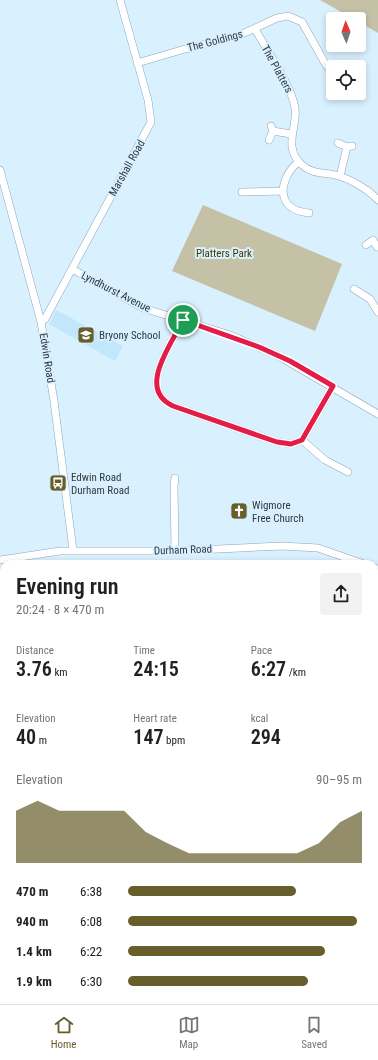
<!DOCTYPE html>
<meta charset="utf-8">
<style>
body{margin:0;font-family:"Roboto Condensed",sans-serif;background:#f2f2f2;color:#202124;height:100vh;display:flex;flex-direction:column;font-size:15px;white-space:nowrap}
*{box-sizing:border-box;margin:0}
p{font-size:13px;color:#757577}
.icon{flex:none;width:22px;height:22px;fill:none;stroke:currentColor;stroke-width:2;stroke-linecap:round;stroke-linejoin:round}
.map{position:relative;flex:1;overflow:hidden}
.sheet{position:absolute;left:0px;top:560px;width:378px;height:444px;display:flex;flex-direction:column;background:#fff;border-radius:12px 12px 0 0;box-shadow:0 2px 6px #0003}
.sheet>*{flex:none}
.needle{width:26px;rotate:358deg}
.tools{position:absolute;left:326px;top:12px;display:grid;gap:8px}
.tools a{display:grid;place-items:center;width:40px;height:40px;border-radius:4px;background:#fff;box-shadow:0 2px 6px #0003;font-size:20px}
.pin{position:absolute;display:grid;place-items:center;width:34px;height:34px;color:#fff;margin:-17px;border:2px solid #fff;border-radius:50%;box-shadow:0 1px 4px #0007}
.round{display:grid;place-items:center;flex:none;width:42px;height:42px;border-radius:4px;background:#f2f2f2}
.summary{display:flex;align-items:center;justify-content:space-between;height:68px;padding:0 16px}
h1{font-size:22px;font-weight:600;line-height:30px}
.figures{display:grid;grid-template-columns:repeat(3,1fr);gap:6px;height:68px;padding:4px 16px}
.figures div{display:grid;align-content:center}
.figures b{font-size:20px;font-weight:600}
.figures small{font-size:11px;font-weight:400}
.figures p{font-size:11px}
.chart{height:112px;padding:8px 16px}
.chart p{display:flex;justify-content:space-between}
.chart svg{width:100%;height:72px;margin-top:4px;fill:#675e2b;opacity:.7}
ul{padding:0 16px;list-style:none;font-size:13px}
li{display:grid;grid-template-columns:64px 48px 1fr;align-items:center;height:30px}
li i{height:10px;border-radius:5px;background:#675e2b}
.dock{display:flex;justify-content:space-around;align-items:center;height:56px;border-top:1px solid #e0e0e0;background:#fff;font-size:11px;color:#757577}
.dock a{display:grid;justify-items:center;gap:2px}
.dock .selected{color:#675e2b}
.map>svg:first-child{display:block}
.built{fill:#c2e6fc}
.green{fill:#c5c1a6}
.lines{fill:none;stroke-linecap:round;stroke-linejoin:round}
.minor-casing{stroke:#8ca7b8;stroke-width:8}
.minor{stroke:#fff;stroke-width:7}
.route-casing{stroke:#fff;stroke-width:8}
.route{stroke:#e11d48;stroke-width:5}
.labels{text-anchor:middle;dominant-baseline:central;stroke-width:4;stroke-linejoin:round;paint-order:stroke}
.street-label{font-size:11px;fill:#2f3a41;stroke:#d9f0fe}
.park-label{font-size:11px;fill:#423a04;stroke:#d9f0fe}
.poi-label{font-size:11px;fill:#2f3a41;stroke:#d9f0fe;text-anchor:start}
</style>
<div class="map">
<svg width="378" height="1004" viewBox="0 0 378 1004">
<rect width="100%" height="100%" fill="#d9f0fe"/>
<path class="built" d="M56,310L123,346L115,361L49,324Z"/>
<path class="green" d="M320,0H378V33L359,22V19H354Z
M203,205L342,264L315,331L172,271Z"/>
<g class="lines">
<g class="minor-casing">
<path id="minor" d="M255,29C267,51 291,84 295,108C298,127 282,147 302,165C313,175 326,172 339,176C352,180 369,190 378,200
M137,63L185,49L238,36L277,18L288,16L302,22L326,65L333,73
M359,87L361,88
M273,131L291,134
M269,140L273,131L271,126
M338,143L347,147L352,146
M298,162C278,180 275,210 309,213
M0,170L41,322L54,401L73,550
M340,176L347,147
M242,192L283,191
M366,245L373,240L377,247
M72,269L143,308L230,335L275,354L378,414
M354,289L370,299L378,312
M183,320C172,344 136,389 173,406L277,442L291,444L302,440L333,386
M41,322L45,319L151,122L148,100L120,0
M302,440L325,460L348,472
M175,551L174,486L175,478
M0,560L60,551H175L282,546L318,548L364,564
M374,568L378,569
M0,646H4
M374,680H378
M374,799H378
M0,899H4
M374,931H378
M377,1004L378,996"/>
</g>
<use href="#minor" class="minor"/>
</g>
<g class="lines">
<g class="route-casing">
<path id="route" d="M183,320L259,347L290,361L333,386L302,440L291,444L277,442L173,406C136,389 172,344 183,320Z"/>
</g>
<use href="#route" class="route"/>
</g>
<defs>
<g id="school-square" transform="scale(0.9)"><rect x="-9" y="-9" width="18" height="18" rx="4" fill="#675e2b" stroke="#d9f0fe"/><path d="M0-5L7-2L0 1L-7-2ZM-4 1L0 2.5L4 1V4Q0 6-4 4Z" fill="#fff"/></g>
<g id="bus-square" transform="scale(0.9)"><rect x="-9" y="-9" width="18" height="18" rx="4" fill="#675e2b" stroke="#d9f0fe"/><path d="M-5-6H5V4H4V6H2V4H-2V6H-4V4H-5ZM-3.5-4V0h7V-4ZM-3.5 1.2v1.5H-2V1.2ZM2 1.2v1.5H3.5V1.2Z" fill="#fff"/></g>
<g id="church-square" transform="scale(0.9)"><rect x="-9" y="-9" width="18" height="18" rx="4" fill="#675e2b" stroke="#d9f0fe"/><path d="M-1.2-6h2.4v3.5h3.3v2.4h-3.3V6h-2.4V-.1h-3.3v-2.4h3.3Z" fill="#fff"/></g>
</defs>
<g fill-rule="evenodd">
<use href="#school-square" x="86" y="335"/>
<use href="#bus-square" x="58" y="483"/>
<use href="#church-square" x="239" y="511"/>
</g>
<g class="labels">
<g class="street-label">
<text transform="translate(215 41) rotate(-15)">The Goldings</text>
<text transform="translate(277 69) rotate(61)">The Platters</text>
<text transform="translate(127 168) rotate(-61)">Marshall Road</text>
<text transform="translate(116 292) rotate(27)">Lyndhurst Avenue</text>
<text transform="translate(47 358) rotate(81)">Edwin Road</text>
<text transform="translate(183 550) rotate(-2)">Durham Road</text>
</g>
<g class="park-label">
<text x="224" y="253">Platters Park</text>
</g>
<g class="poi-label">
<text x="99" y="335">Bryony School</text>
<text x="71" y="477">Edwin Road<tspan x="71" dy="13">Durham Road</tspan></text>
<text x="252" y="505">Wigmore<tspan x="252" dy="13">Free Church</tspan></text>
</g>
</g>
</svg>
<div class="tools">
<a><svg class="needle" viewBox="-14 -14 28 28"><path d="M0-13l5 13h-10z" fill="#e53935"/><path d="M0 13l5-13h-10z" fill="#757577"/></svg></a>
<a><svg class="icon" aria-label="locate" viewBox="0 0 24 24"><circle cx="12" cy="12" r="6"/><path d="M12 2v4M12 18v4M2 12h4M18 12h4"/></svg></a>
</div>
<div class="pin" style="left:183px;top:320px;background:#1e9e55"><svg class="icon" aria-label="arrive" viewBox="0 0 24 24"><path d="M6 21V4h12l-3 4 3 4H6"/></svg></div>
<section class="sheet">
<div class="summary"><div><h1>Evening run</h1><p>20:24 · 8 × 470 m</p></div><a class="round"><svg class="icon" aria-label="share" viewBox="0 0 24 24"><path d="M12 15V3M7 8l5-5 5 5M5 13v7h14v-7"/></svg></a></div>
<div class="figures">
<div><p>Distance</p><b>3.76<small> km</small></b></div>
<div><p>Time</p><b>24:15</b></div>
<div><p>Pace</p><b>6:27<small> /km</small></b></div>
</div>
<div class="figures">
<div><p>Elevation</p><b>40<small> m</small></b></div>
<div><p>Heart rate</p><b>147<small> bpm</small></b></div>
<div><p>kcal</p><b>294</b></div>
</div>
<div class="chart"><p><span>Elevation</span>90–95 m</p>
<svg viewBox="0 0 160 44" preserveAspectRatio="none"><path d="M0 44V12L10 6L20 12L30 12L40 12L50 12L60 25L70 32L80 38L90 38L100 38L110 38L120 38L130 38L140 32L150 19L160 12V44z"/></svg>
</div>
<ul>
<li><b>470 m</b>6:38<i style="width:72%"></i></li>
<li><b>940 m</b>6:08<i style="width:98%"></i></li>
<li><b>1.4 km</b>6:22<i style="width:84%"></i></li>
<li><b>1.9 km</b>6:30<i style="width:77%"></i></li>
</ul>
</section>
</div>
<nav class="dock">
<a class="selected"><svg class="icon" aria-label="home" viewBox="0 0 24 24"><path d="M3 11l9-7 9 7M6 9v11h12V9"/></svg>Home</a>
<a><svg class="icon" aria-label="map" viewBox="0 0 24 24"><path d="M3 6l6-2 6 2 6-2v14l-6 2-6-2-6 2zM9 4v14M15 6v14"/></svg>Map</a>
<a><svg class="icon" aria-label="saved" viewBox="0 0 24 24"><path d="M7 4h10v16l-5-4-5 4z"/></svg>Saved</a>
</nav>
